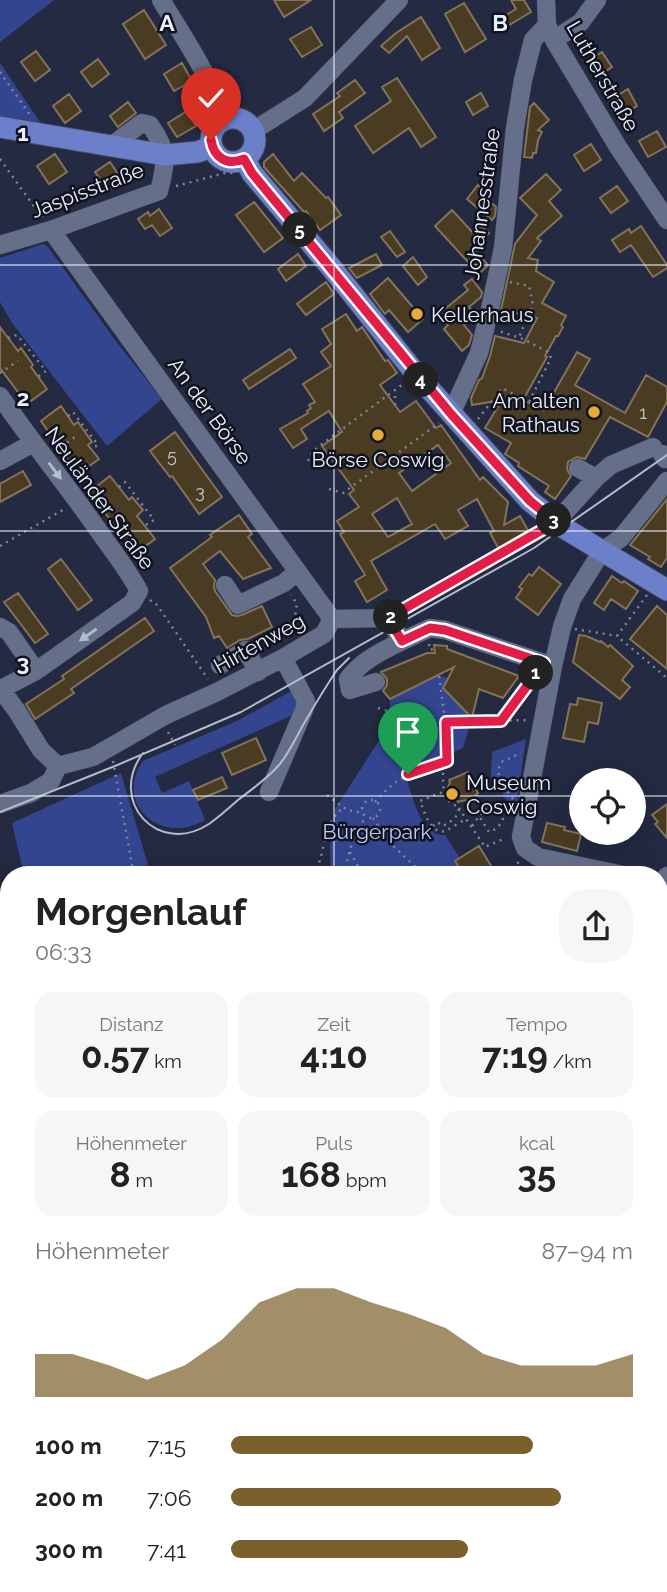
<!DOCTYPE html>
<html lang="de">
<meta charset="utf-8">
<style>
body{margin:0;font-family:Raleway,sans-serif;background:#f6f6f6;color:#222;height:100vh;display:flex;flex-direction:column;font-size:26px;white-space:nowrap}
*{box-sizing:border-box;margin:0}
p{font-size:23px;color:#767676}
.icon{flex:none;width:38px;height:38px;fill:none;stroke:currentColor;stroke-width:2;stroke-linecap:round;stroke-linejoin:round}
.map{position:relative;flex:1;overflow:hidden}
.panel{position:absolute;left:0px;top:866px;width:668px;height:726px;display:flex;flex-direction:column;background:#fff;border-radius:28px 28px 0 0;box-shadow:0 7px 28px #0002}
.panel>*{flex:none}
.controls{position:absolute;left:569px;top:768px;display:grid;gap:14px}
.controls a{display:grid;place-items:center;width:77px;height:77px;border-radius:50%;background:#fff;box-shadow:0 7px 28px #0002;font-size:35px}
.pin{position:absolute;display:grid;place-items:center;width:60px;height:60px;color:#fff;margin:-72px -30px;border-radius:50% 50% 50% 0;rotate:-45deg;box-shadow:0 0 7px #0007}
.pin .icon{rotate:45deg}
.km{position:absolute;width:35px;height:35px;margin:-18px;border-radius:50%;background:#222;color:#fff;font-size:19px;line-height:35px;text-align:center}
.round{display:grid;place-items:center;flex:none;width:74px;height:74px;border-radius:28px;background:#f6f6f6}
.summary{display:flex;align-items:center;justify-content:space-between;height:119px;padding:0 35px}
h1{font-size:38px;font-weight:700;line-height:52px}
.metrics{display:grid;grid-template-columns:repeat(3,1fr);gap:10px;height:119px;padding:7px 35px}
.metrics div{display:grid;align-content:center;border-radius:18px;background:#f6f6f6;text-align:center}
.metrics b{font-size:35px;font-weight:700}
.metrics small{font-size:19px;font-weight:400}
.metrics p{font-size:19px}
.chart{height:196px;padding:14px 35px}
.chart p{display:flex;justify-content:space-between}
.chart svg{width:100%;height:126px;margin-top:7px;fill:#7b602b;opacity:.7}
ul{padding:0 35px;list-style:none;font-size:23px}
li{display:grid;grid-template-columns:112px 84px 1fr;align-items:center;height:52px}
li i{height:18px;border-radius:9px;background:#7b602b}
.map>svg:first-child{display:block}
.green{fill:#344590}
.building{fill:#4a3b23;stroke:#847359;stroke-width:2;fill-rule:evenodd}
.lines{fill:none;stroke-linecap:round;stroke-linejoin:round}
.minor-casing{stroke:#42475b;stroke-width:19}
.major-casing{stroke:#42475b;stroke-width:23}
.path{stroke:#7f8599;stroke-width:2.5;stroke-dasharray:2 5;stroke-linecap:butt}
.minor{stroke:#666f89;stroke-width:18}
.major{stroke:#6b7fcb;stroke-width:21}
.tram{stroke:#b4bbcc;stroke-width:2}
.rail-casing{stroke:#b4bbcc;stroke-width:6}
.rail{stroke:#10131e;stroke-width:3.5;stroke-dasharray:10;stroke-linecap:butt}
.oneway{fill:#b5bccf}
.route-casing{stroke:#fff;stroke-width:14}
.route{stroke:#e11d48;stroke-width:9}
.grid{fill:none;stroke:#e9effe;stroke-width:2;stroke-opacity:0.55}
.poi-dot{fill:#e8ab37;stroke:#10131e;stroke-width:2.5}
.labels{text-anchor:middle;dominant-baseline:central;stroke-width:5;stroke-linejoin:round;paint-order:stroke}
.number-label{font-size:18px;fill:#c1c2c7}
.street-label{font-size:21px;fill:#e9effe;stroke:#10131e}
.poi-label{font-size:21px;fill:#e9effe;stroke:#10131e;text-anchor:start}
.park-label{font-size:21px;fill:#beccf8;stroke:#10131e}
.grid-label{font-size:23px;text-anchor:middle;font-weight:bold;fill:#e9effe;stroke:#10131e;stroke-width:5;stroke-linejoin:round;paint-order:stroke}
</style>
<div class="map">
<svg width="667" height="1592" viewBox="0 0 667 1592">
<rect width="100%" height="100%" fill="#232a41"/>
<path class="green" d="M0,0H54L0,42Z
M0,63L42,125L0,118Z
M43,244L48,247L118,344L162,399L107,446L12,323L0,302V258Z
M439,676L449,678L444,688L472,718L463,748L405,772C411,791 419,837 445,835L460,858L456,861L464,875H331L330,846L335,809L389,725L390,699L433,677Z
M295,689L299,696L297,713L155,777L162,793L189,781L205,820C161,846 113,804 143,761L239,720Z
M526,739L515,814L491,776L492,752Z
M121,773L151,875H24L12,823Z
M9,920V1196L0,1219V921Z"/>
<path class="building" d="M274,0H311L284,17Z
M511,0H524L531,12L506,27L501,18L516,9Z
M464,3L486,39L465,52L445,14Z
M144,10L166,45L145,59L123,24Z
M421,17L440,48L422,60L407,36L389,53L381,46L396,33Z
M311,27L322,45L302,57L290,39Z
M36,51L50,70L35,81L21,62Z
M602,52L612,67L597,77L587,61Z
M98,59L109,74L92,87L81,72Z
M182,63L192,81L174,91L164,74Z
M397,78L436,137L421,147L409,128L373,153L355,126L391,101L382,87Z
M355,80L365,93L339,112L343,118L324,131L313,114L340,96L337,93Z
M628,89L637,106L619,116L610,100Z
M481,93L488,106L473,115L466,102Z
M69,94L81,111L65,123L53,106Z
M128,102L136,113L118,127L110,116Z
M534,103L549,120L538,130L542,132L538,140L536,153H533L532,158L524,157L530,107Z
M187,111L196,126L177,137L168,123Z
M657,131L666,147L648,157L639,141Z
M591,144L601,160L584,171L574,155Z
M55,154L67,172L49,184L37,166Z
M273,154L294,181L302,173L326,198L328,197L341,215L320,230L306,211L304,212L264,167V162Z
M110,162L122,180L108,190L95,172Z
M546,174L561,190L549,201L562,216L537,238L541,241L528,258L538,260L536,271L554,282L542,303L566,316L561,325L563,327L558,336H556L545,356L547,357L523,400L544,410L577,352L590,359L575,385L625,413L646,375L667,387V402L648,437L610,417L585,459L577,457L568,462L567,469L571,476L555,499L545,492L549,486L518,466L519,463L505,454L511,443L485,428L502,400L472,405L471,398L479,380L482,378L490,356L495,336L524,343L537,318L501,310L515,244L537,215L520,198Z
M478,185L488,193L484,197L496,207L495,216L492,220L467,199Z
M617,186L628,201L611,213L600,198Z
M254,202L283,238L264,252L236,215Z
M159,209L172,228L160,236L152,225L145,229L138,219L148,212L150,216Z
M452,210L474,234L481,226L489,233L474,250L488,265L479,274L435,226Z
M641,226L667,265V268L653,277L631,245L620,252L612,240L629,229L631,233Z
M390,231L405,252L397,257L381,237Z
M298,254L306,266L286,281L278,269Z
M376,254L382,265L357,278L349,268Z
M413,257L427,277L418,285L403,266Z
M388,278L423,319L408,332L389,310L385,314L370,294Z
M472,279L482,292L481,297L469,307L476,315L464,325L472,335L469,345L462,351L444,329L448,325L440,313L468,290L464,285Z
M326,282L334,294L306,315L297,304Z
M346,314L357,331L362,327L385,361L388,360L397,373L380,385L400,412L416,401L436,428L441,425L480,480L483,477L508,502L504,525L520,516L530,534L500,551L490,533L494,531L477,499L458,510L468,526L445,539L435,524L371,561L387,590L367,602L355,581L365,575L340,534L344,532L337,521L359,507L349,494L354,490L322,446L342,432L329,411L301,429L307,439L293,448L280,429L308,413L307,411L311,408L309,405L315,402L303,384L331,366L321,352L331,344L322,329ZM438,445L451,463L412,491L399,473ZM397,498L412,524L388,537L372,514Z
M0,327L18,351L21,348L33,365L31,367L47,389L27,404L0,368Z
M290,349L296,358L249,389L243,380Z
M61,406L74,425L78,422L92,442L88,445L99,459L78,474L41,421Z
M175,432L222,497L199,514L172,476L170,477L150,451Z
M23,471L31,485L0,502V484Z
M110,476L129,500L132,497L143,510L137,516L155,539L136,553L89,492Z
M667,499V558L661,567L648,559L650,557L630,545Z
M239,515L252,534L248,537L271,568L243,579L220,551L203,564L215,580L214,586L215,591L232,615L237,616L242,615L262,606L272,627L248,639L240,640L227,648L219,636L214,638L206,617L170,568L212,537L210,535Z
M61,559L92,600L78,610L48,569Z
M539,567L561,584L538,615L516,598L522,589L519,587L529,574L532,576Z
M612,576L622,583L624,581L638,591L626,609L611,599L604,610L594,603Z
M18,593L48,634L35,643L4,602Z
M657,606L667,615V669L630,639Z
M145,618L154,631L71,689L74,693L35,719L26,704L64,679L62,676Z
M579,635L586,636L600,642L601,641L608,647L610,645L633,666L622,680L630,687L620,699L573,662Z
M434,645L447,646V649L519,676L503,698L479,689L472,718L443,688L454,667L390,699L383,691L387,685V679L381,672L427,653H435Z
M578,698L602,703L598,724L588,722L584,742L563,738L570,704L577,705Z
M256,738L266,760L232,775L222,753Z
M468,772L471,779L474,781L473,784L478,793L468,803L465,800L458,802L456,798L449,793L447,789L450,783L449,780Z
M222,777L227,788L198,800L193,790Z
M667,804V838L655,824L658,822L652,815Z
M547,823L565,827L564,830L581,834L577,851L542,842Z
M479,846L488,861L497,875H480L476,869L464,875L455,861Z"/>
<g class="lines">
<g class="minor-casing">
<path id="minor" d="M161,0C185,39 210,77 226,120
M546,0L547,25L554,40L618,147L667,220
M554,40L581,22L597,0
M253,131L305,98L399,0
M51,230L332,619
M0,245L51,230L159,191C167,161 168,150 150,125L142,123L111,146
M0,396C33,444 70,489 103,537C116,555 129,572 139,591L132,603L36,671L1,689
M451,414L479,353L490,309L503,248L515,128L523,80L533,40L547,25
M662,454L665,459
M0,461L33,443
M578,468L596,478
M556,522L596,478L611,465L653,447
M225,585L238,605L284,583L292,576L300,575
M332,619L388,618L402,641L430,628L445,630L553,666
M0,627L9,632L36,671
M220,665L246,650L258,672
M376,682L350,690L348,679C362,660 381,652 402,641
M0,688L17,711L41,750L58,766
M58,766L93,757L166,715L217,692L283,658L324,634L332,619
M269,792L304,710L306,701L283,658
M0,804L31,793L51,781L58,766
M623,875L538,857L525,848L521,837L553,666L562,627L572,599L602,551L621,538L667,481
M660,882L667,876
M660,904L667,899
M660,1194L667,1193
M8,1196H9
M4,1301L9,1303
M0,1372L9,1363
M660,1415H667
M660,1510H667
M196,1584L197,1592
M446,1584L449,1592
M620,1584L621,1592"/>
</g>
<g class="major-casing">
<path id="major" d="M211 140a22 22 0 1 1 44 0a22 22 0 1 1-44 0Z
M0,127L165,155L197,152L212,147
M245,160L252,173L335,272L416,374L530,501L564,528L667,590
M660,1069L667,1067
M0,1516H9"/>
</g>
<path class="path" d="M0,72L30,115
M0,159L43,219
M176,186L225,173H234
M510,282L529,286L533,305L519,337
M8,338L17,335L46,371L38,377
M0,373L18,361
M395,405V391
M68,416L73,412L98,445L91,449
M478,419L502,388L529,402L551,358L548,352L523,339L499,331
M56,451L76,436
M308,461L312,453L318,447L403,384
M119,487L125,482L154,520L144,526
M329,489L343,493L439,423
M111,524L127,512
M0,546L66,508
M647,595L617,636L667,678
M150,600L157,605L208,679
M401,611L541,531
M575,629L617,636
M259,644L294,622L297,604L291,595
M429,644L430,650L434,649
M439,676L447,734V761L442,777L444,783L443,792L420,801C424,810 430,835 445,831C452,828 460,822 466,819L485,847L506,838
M378,708C427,726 478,721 530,720
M501,721L534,676
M168,732L175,745
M113,761L134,875
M327,795L347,810L363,813
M513,799C504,786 494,778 501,762L521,753
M362 809a9 9 0 1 1 18 0a9 9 0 1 1-18 0Z
M375,802C399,774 414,772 447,761
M459,808L466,819
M373,818L387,840L424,875
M433,826L437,822L443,826C451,821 458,818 459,808L447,800L443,792
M472,826C479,817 483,807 495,805L500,808L504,816C501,824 498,829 489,832L479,816
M350,852L363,875
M281,873L285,875
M313,875C329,850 318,828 343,808
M345,875C347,855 354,833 366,817
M510,875L513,873L519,861
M0,938H9
M660,1090L667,1089"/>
<use href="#minor" class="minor"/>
<use href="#major" class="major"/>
<path class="tram" d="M143,753C107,801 158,857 209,824C219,817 229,808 238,800C252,789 267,779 279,765C290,752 297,735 306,720C316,703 326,686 337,670L349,658
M0,812L115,766L241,712L534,548L667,455"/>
<g class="rail-casing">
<path id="rail" d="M0,1242L9,1244
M0,1270L9,1272
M660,1341H667
M660,1360H667"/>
</g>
<use href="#rail" class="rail"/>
</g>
<defs><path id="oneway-solid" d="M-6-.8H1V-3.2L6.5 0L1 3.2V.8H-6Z" transform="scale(1.75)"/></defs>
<g class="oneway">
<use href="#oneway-solid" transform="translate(55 471) rotate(53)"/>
<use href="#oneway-solid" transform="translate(88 635) rotate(145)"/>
</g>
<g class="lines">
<g class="route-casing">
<path id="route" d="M211,140C214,158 227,166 244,159L252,173L451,414L530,501L556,522L388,618L402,641L430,628L445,630L544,663L501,721L446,722L447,761L408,774"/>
</g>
<use href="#route" class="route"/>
</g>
<path class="grid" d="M334,0V875M0,265H667M0,531H667M0,796H581M634,796H667M0,1061H9M660,1061H667M0,1327H9M660,1327H667M334,1584V1592"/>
<g class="poi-dot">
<circle cx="417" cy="314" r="7"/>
<circle cx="594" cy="412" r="7"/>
<circle cx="378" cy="435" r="7"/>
<circle cx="452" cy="794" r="7"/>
</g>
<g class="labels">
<g class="number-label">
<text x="643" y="412">1</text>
<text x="172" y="455">5</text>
<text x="200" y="491">3</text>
</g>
<g class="street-label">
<text transform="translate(603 76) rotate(60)">Lutherstraße</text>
<text transform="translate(87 190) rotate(-21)">Jaspisstraße</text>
<text transform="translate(482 204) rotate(-82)">Johannesstraße</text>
<text transform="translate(210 411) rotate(54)">An der Börse</text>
<text transform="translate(100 498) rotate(54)">Neuländer Straße</text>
<text transform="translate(259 643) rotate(-29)">Hirtenweg</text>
</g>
<g class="poi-label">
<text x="431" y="314">Kellerhaus</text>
<text x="580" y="400" text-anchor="end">Am alten<tspan x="580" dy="24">Rathaus</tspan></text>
<text x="378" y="459" text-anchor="middle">Börse Coswig</text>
<text x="466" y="782">Museum<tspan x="466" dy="24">Coswig</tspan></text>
</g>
<g class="park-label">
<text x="377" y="831">Bürgerpark</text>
</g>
</g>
<g class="grid-label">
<text x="167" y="31">A</text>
<text x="500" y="31">B</text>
<text x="23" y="141">1</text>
<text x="23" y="406">2</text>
<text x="23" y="671">3</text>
</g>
</svg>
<div class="controls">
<a><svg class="icon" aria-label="locate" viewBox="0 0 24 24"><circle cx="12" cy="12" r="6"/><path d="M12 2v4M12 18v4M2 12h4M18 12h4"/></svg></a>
</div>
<div class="pin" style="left:408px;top:774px;background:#1e9e55"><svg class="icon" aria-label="arrive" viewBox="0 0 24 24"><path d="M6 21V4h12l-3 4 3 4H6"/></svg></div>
<div class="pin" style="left:211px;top:140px;background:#d93025"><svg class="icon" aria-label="check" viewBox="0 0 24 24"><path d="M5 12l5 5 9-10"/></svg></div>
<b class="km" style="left:536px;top:673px">1</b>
<b class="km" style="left:391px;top:617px">2</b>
<b class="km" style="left:554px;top:520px">3</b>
<b class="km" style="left:421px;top:380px">4</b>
<b class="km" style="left:300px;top:230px">5</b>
<section class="panel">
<div class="summary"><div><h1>Morgenlauf</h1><p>06:33</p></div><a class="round"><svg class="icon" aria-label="share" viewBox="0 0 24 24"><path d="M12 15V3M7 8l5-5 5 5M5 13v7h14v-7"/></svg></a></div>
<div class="metrics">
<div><p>Distanz</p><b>0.57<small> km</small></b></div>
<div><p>Zeit</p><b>4:10</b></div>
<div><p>Tempo</p><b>7:19<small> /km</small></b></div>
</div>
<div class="metrics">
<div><p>Höhenmeter</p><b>8<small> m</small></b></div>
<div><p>Puls</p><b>168<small> bpm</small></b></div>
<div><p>kcal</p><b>35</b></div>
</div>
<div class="chart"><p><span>Höhenmeter</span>87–94 m</p>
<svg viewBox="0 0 160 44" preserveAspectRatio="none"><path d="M0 44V29L10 29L20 33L30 38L40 33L50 24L60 11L70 6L80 6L90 11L100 15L110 20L120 29L130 33L140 33L150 33L160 29V44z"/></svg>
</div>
<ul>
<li><b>100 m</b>7:15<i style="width:75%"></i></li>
<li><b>200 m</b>7:06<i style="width:82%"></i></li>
<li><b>300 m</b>7:41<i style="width:59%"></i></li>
</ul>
</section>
</div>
